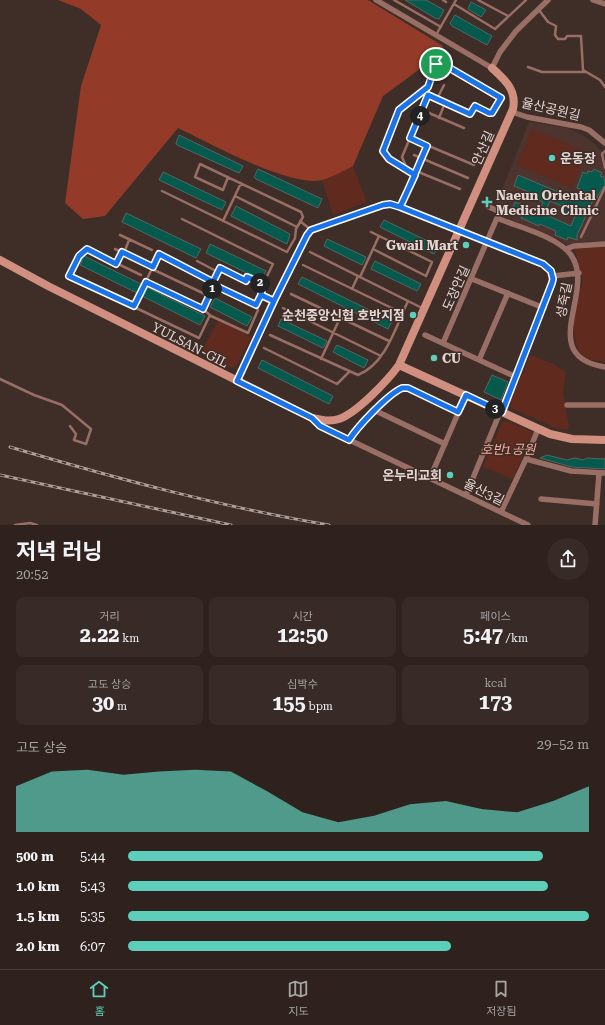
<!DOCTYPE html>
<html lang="ko">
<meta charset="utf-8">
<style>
body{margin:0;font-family:"Roboto Serif","Noto Sans KR",serif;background:#372a27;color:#f1f3f6;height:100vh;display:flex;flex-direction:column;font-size:15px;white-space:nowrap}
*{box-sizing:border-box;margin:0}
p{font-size:13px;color:#a7a4a4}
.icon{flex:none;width:22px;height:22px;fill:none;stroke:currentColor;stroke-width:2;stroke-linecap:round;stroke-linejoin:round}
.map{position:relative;height:525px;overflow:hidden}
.side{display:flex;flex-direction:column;background:#2f221e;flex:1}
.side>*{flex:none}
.pin{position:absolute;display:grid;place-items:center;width:34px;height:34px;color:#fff;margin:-17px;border:2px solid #fff;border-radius:50%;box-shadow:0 1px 4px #0007}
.km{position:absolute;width:20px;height:20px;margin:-10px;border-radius:50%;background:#222;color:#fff;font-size:11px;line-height:20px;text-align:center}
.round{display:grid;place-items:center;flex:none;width:42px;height:42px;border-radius:21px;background:#372a27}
.summary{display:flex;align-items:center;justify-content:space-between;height:68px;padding:0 16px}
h1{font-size:22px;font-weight:700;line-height:30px}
.metrics{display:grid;grid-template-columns:repeat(3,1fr);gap:6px;height:68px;padding:4px 16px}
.metrics div{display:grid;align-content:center;border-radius:8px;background:#372a27;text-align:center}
.metrics b{font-size:20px;font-weight:700}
.metrics small{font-size:11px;font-weight:400}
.metrics p{font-size:11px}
.chart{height:112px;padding:8px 16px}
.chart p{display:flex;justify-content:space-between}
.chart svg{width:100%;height:72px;margin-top:4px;fill:#5dceb9;opacity:.7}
ul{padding:0 16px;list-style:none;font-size:13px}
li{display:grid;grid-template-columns:64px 48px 1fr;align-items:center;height:30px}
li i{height:10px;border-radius:5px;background:#5dceb9}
.tab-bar{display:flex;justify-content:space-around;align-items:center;height:56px;border-top:1px solid #4a3f3c;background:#2f221e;font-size:11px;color:#a7a4a4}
.tab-bar a{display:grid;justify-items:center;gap:2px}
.tab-bar .current{color:#5dceb9}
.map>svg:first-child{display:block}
.built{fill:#4e342e}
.green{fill:#602a1e}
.forest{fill:#933b28}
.building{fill:#06594d;stroke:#506863;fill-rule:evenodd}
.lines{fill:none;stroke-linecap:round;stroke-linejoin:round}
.lane{stroke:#986e65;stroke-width:2.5}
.street{stroke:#986e65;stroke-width:5.5}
.secondary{stroke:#d18f80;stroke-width:8}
.rail-casing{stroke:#ae9f9b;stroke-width:3}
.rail{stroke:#3f2d28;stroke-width:1.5;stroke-dasharray:4.5;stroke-linecap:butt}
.route-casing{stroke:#fff;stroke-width:8}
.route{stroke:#1a73e8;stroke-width:5}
.poi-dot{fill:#5dceb9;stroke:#3f2d28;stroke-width:1.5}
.labels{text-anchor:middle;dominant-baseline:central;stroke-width:3;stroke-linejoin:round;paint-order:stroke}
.street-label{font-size:13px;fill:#e3d6d3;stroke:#3f2d28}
.poi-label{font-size:13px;font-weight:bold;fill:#e3d6d3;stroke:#3f2d28;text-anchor:start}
.park-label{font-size:13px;font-style:italic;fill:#f5aa99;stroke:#3f2d28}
</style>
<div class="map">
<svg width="605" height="525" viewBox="0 0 605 525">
<rect width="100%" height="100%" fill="#3f2d28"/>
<path class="built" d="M529,122L567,128L584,136L596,145L605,156V242L588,241L567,246L562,241L502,216L503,209L496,205Z"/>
<path class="green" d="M532,129L587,152L572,188L517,165Z
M353,166L367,202L333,215L322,180Z
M605,247V362L588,359L580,353L577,347L574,332V314L583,281L575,249Z
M218,320L251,337L236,367L230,368L201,353Z
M530,355L554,364L566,372L563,392L569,427L567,430L556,428L511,408L510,402Z
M507,421L533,432L513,479L483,467L502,422Z"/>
<path class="forest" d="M58,0H368L443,46V52L383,96L353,166C343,171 333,177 322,180C290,188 210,143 178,128L105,216L83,219L65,203L81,86L101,25L81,9Z"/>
<path class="building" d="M405,0H426L444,10L439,19L435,18Z
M471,2L486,10L481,17L468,9Z
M455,15L492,36L487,45L452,26L450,23Z
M179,135L243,166L239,173L177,145L176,143Z
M258,169L322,199L318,208L256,179L254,177Z
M594,169L602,173L600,176L604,177L605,184L596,199L594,198L577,235V240L568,237L567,240L555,235L556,231L540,224L539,226L521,218L522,215L511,211L515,202L539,212L543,202L533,198L534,194L514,186L518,175L575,199L580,189L577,188L583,172L587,174L588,171L592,172ZM550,201L564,207V211L575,216L571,226L544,214Z
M163,172L226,202L222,210L159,180Z
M236,206L290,234L287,244L231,216Z
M126,213L201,249L196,258L122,222Z
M384,220L438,246L434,254L380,227Z
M327,239L366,257L362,265L324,246Z
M210,244L266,271L261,280L206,253Z
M84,256L141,284L137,293L80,265Z
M375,261L421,284L417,291L371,269Z
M302,277L392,321L388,329L298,284Z
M146,287L205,316L200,325L142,296Z
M215,298L252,317L247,326L210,307Z
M281,319L327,341L323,348L278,326Z
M337,345L368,360L364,368L333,352Z
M262,360L333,396L329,404L258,368Z
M492,375L508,382L501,400L484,392Z
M547,455L567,460L575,458L583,460L587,458L605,459V469L572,467L540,458Z"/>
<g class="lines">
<path class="lane" d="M394,0L441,27
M443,0L446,2
M478,0L508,16
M454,4L495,29L526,0
M539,10L548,22L556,26L555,35L558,39H565L567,36H581L583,70L600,80L605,87
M436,35L456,0
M528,67L542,72H586
M437,99L444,85
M422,110L464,128
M439,118L445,103
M410,138L474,165
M605,151L602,154L605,168
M414,155L468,178
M408,171L402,157L428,95L470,114L475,106L489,113H492L501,98L441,63L437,64L428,87L399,110L383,151C386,161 405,170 415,175
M416,171L460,189
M162,191L287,252L295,238L296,229L303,217L301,212L200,164L195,177L223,190L228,177
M235,196L297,227
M400,206L427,146
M223,221L241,183
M300,221L311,230
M371,232L432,262L426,276L373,249
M120,235L152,250
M581,237L605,187
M115,249L153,267
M310,252L422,308
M124,253L129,240
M197,261L218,272
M117,263L122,252
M303,265L402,313
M152,269L209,296
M141,275L87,249L79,256L69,276L199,338L210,315
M360,277L379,236
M145,282L203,309L211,316L248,333L258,310L256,305
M213,282L220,268L246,281L247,277L263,285
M352,289L358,276
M291,294L389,341
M261,295L274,301
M134,306L159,254L208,279L214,285L256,305L261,295V288L273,264L182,219
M283,308L381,356
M203,309L214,285
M270,335L358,375C386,364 396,326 408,301
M264,348L337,384L349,372
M321,359L340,318
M0,379L34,395L62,405L91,429L86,444L74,440L76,434L70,426
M15,525L30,523L37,525"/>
<path class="street" d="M376,0L492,68L500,52L516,31L548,0
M593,0L605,4
M512,112L527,117L581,127L589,130L605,143
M487,206L500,212L497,218
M566,249L574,246L605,244
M553,276L579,273
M472,279L544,308
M425,335L516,377
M443,343L497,218C518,227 557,236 571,255C597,291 535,356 605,367
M479,360L508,293
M237,381L307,235L315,228L383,205L390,204L410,210L543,264C552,269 554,276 552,286L466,495
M567,405H605
M376,411L445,444
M312,418L320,425L337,434L528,525
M349,440L354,431L397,391L408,388L458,412
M526,459L538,429
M430,478L466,395
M541,499L597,504
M501,512L526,459L571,471L605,473
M595,525L599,474"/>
<path class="secondary" d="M0,260L48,286L312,418C321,420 330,422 339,419C357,413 388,380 399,365L550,434L572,439L605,440
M399,365L513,109C517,90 505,80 492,68"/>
<g class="rail-casing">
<path id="rail" d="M10,447C115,478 221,507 329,525
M0,475L231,525"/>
</g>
<use href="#rail" class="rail"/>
</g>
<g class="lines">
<g class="route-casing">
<path id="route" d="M436,64L428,87L399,110L383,151L389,159L415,175L400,207L390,204L383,205L311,230L307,235L274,301L261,295L256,305L214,285L203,309L146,282L134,306L69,276L79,256L87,249L116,264L122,252L153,267L159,254L213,282L220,268L246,281L247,277L263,284L261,295L274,301L237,381L312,418L320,426L349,440C358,426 387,395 402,388H408L458,412L466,395L502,412L552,283L553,279L551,271L543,264L400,207C410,187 418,166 427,146L410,138L428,95L470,114L475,106L489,113H492L501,98L441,63L436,64"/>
</g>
<use href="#route" class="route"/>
</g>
<g class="poi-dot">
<circle cx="552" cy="158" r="4"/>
<path d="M485 196h4v4h4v4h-4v4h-4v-4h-4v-4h4z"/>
<circle cx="466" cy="245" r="4"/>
<circle cx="413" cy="315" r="4"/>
<circle cx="434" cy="358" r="4"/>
<circle cx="450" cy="475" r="4"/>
</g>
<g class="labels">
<g class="street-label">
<text transform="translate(551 109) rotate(13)">율산공원길</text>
<text transform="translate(483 148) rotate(-66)">안산길</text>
<text transform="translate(456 288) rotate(-66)">도장안길</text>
<text transform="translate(564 300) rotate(-79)">성죽길</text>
<text transform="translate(190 345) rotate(27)">YULSAN-GIL</text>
<text transform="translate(484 492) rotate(26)">율산3길</text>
</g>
<g class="poi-label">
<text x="560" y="158">운동장</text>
<text x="496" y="195">Naeun Oriental<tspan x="496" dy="15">Medicine Clinic</tspan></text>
<text x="458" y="245" text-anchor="end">Gwail Mart</text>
<text x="405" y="315" text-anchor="end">순천중앙신협 호반지점</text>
<text x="442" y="358">CU</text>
<text x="442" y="475" text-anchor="end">온누리교회</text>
</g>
<g class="park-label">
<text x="508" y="449">호반1공원</text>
</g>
</g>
</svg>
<div class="pin" style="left:436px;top:64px;background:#1e9e55"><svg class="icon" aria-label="arrive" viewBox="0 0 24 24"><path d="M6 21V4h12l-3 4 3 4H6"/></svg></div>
<b class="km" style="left:212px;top:289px">1</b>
<b class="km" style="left:260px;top:283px">2</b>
<b class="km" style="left:495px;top:409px">3</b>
<b class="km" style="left:420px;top:116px">4</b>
</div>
<section class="side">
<div class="summary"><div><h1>저녁 러닝</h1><p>20:52</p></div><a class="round"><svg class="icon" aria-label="share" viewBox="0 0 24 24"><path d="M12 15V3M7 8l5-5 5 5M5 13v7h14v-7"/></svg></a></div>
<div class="metrics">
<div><p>거리</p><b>2.22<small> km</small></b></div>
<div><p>시간</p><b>12:50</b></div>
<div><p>페이스</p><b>5:47<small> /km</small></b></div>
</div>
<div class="metrics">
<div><p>고도 상승</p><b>30<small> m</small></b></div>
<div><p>심박수</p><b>155<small> bpm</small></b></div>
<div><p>kcal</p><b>173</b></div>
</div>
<div class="chart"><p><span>고도 상승</span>29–52 m</p>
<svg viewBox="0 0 160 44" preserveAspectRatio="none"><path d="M0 44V16L10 7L20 6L30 9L40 7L50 6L60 7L70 19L80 32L90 38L100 34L110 27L120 25L130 30L140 32L150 25L160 16V44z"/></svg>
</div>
<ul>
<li><b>500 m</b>5:44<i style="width:90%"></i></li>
<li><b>1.0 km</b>5:43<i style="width:91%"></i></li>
<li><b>1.5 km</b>5:35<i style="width:100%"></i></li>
<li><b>2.0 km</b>6:07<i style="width:70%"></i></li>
</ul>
</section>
<nav class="tab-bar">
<a class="current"><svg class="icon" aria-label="home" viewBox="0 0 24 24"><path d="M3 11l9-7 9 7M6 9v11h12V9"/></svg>홈</a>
<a><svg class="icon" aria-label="map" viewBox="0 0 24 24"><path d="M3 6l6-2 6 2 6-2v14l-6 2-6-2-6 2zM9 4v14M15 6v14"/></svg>지도</a>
<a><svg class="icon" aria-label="saved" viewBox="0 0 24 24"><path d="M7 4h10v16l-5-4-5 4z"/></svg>저장됨</a>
</nav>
